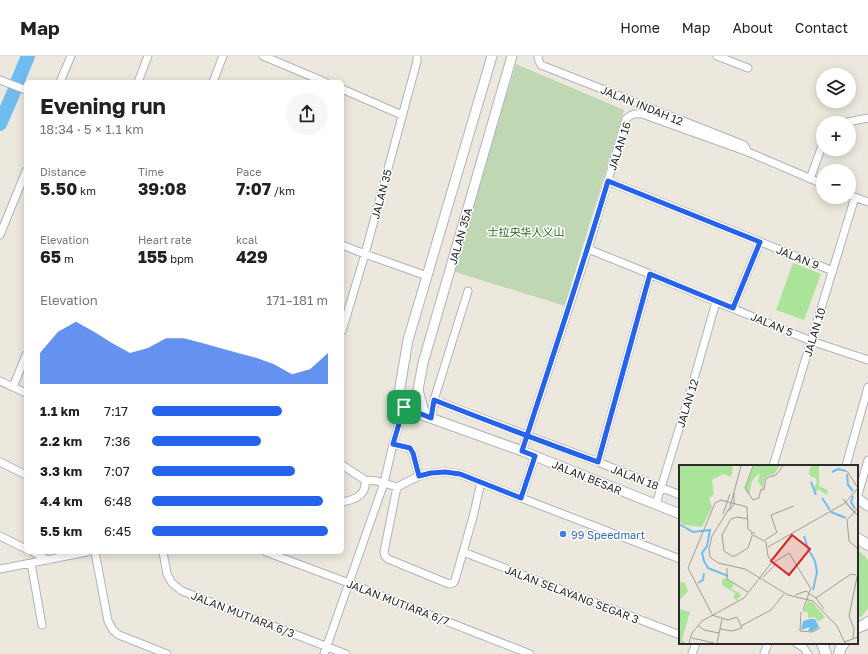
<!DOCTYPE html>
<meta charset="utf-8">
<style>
body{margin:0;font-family:"Golos Text","Noto Sans SC",sans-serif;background:#f6f6f6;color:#222;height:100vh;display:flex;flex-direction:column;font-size:15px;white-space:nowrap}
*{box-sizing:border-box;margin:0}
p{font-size:13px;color:#767676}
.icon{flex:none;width:22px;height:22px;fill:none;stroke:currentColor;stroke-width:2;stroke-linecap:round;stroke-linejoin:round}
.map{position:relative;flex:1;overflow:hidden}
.sheet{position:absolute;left:24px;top:24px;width:320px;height:474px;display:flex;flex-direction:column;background:#fff;border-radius:6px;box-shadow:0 2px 10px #0003}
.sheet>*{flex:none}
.controls{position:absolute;left:816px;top:12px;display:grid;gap:8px}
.controls a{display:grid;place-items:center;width:40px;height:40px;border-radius:50%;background:#fff;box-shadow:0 2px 10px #0003;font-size:20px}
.pin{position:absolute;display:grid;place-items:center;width:34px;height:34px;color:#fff;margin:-17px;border-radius:8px;box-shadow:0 2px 6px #0006}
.round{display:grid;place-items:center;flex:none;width:42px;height:42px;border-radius:21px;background:#f6f6f6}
.overview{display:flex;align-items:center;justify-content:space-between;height:68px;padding:0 16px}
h1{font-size:22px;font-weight:700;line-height:30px}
.metrics{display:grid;grid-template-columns:repeat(3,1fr);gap:6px;height:68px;padding:4px 16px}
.metrics div{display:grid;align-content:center}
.metrics b{font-size:17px;font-weight:700}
.metrics small{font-size:11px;font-weight:400}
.metrics p{font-size:11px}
.chart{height:112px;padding:8px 16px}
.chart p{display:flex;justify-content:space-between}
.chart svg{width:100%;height:72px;margin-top:4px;fill:#2563eb;opacity:.7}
ul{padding:0 16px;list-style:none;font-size:13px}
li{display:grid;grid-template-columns:64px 48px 1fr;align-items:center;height:30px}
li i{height:10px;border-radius:5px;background:#2563eb}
header{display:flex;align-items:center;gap:24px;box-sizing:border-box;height:56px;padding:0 20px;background:#fff;border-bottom:1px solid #e0e0e0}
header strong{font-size:19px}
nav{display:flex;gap:22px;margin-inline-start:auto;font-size:14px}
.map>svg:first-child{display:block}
.green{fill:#a9e499}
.cemetery{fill:#c0d7b4}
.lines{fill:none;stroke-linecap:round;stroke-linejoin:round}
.river{stroke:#6fbdf0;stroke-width:14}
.minor-casing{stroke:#b1b1bf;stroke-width:9}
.tertiary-casing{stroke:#b1b1bf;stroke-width:11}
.secondary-casing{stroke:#b1b1bf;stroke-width:12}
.minor{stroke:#fff;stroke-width:7}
.tertiary{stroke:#fff;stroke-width:9}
.secondary{stroke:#fff;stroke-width:10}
.route-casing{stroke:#fff;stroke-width:8}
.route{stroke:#2563eb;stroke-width:5}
.shop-dot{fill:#3f7fe0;stroke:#fff;stroke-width:1.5}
.labels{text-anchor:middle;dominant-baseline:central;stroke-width:3;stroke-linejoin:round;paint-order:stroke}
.street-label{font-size:11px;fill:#2b2b2b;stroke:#fff}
.park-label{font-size:11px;fill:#20691a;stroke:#fff}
.shop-label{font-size:11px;fill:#366cbe;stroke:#fff;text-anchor:start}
.inset-river{fill:none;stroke:#6fbdf0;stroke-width:2}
.inset-road{fill:none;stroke:#9f9c96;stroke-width:1}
.view{fill:#d62828;fill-opacity:0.15;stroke:#d62828;stroke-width:2}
.inset-edge{fill:none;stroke:#2b2b2b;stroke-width:2}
</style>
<header>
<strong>Map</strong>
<nav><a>Home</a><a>Map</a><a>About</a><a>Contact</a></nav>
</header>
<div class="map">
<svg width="868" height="598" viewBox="0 0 868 598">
<rect width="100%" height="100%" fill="#ede8dd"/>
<path class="green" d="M793,207L821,218L804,264L776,254Z
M857,494L865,500L868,505V552L862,560L857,563Z"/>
<path class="cemetery" d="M516,8L624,54L565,250L452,215Z"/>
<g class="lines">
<path class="river" d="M16,29L28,0
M0,68L16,31"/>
<g class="minor-casing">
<path id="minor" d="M263,0L325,26
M538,0L539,5L541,9L744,89L748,96
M717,0L748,12
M0,24L26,34
M60,26L71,0
M138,26L148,0
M213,26L223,0
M342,33L402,59
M843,67L868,62
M810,123L823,87
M608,125L833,215
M849,139L868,146
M0,179L26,115
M342,189L365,198L427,220
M588,193L650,218L811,285L868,304
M733,252L760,186
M342,275L365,198L417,5V0
M0,325L26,337
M13,331L26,299
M434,344L598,406L680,439
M431,361L434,344L468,235
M393,388L409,392L413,397L419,420
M522,395L588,193L626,63C631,58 635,57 642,58L748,96L823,128
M0,406L26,419
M598,406L650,218
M342,409L365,424L377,425L397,431L419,420L431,417L445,416L460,418L521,442L680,503
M773,410L855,141
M846,410L868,331
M397,431L384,496L385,500L388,503L449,528L453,527L455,524L473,461L481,426
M521,442L535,400
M857,442L868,404
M342,446C355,444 367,439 365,424
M656,448L690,337L716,246
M0,480L26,493
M33,496L48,504
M95,496L108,565L113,574L119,579L167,598
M163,496L167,518L172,527L182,535L346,598
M266,496L349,527L530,598
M463,496L680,579
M31,507L42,569
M0,513L87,496
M796,587L803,591L808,598
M324,598L384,427L393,388L404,351
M692,598L696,587
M764,598L768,587"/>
</g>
<g class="tertiary-casing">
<path id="tertiary" d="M492,0L427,220L408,284L399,337L401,347L404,351L425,360L522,395L680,458
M425,360L418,334L423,307L512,0
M857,442L868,450"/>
</g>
<g class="secondary-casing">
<path id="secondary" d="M857,482L868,489
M857,572L866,568L868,566
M822,587L826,598
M839,598L841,591L844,587"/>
</g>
<use href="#minor" class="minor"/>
<use href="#tertiary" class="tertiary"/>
<use href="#secondary" class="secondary"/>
</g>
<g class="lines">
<g class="route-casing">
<path id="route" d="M404,351L393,388L410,392L413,397L419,420L431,417L445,416L460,418L521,442L535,400L522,395C551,305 581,216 608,125L760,186L733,252L650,218L598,406C543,386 488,365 434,344L431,362L404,351"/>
</g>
<use href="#route" class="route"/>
</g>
<circle class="shop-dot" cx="563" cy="478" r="4"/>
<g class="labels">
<g class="street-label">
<text transform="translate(642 49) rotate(22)">JALAN INDAH 12</text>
<text transform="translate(619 90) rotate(-72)">JALAN 16</text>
<text transform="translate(381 138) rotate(-75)">JALAN 35</text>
<text transform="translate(460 180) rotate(-74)">JALAN 35A</text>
<text transform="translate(798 201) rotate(22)">JALAN 9</text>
<text transform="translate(772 268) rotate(23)">JALAN 5</text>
<text transform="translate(814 276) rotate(-73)">JALAN 10</text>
<text transform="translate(687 347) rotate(-73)">JALAN 12</text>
<text transform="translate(587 421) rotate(22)">JALAN BESAR</text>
<text transform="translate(635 421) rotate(21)">JALAN 18</text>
<text transform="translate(572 538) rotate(21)">JALAN SELAYANG SEGAR 3</text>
<text transform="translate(398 546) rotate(21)">JALAN MUTIARA 6/7</text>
<text transform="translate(243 558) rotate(21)">JALAN MUTIARA 6/3</text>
</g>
<g class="park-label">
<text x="526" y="175">士拉央华人义山</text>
</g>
<g class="shop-label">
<text x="571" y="478">99 Speedmart</text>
</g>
</g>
<g transform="translate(679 409)">
<rect width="179" height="179" fill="#ede8dd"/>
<path d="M0,1H53L54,3L52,12L44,9L33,15L35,29L30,34L33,42L23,62L5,60L1,57ZM75,1H101L95,9L86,12L84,24L79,16L81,7L73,16L70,30L66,23ZM135,1H140V21L149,25L148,30L139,24L136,28L135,23L138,17L136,12H132L130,9L131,2ZM46,113L55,119L52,124L62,129L58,136L54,132L56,128L43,120V115ZM0,117L6,118L9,126L0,136ZM129,136L134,138L146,152L139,157L136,152L129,153V147H124ZM0,144L11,147L3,175L7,178H0Z" fill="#a9e499"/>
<path d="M131,154H136L140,162L134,166H129L131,162L122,165L124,156Z" fill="#6fbdf0"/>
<path class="inset-river" d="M153,7L159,4L167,6M168,9L169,20L174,26M132,17L137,30M174,31L172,37L176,44M143,33L151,45M152,47L167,53M0,59L14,67L31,65L28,81L23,88L25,96L29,103L49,111M125,71L129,84M129,84L136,96M19,118L24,115L25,108M134,125L138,107L136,96"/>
<path class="inset-road" d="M62,1L51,42L33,71L30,84L31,92L39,98L66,104L109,130L134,136L158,161L166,178M168,6L179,23M85,25L87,13L97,10L104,1M74,35L66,23L74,1M74,35L80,33L82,24L85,25M179,43L168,55L170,76L179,84M50,46L55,39V28M44,49L51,29M177,49L172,44L164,34L179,51M69,54L58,52L52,54L43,70L45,86L53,91H56L69,83L73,71M98,68L92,50L115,41M76,69L74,67L72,69L87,77L89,91L94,98L97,96M86,75L97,68M89,82L166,38L179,23M110,88L132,124L130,127M97,96L110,88M48,103V114L69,127M84,112L97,99M130,128L137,133L145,144M116,130L127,126L130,128L124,145M137,133L172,109L177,110M122,147L121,166L133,167L141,163M33,149L9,103L36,38L42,35L68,42L69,64L73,67M33,150L49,155L58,152L63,163L53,166L41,164M20,161L25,165L40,168M62,161L92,145L105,129M13,173L35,178M174,173L175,164L170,151L179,107M165,177L179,172M10,178L13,168L23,156L65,133L93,97M38,178L43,154"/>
<path class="view" d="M113,70L131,84L110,110L92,96Z"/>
<rect width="179" height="179" class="inset-edge"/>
</g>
</svg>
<div class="controls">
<a><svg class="icon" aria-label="layers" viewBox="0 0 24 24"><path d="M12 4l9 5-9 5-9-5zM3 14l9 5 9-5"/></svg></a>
<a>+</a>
<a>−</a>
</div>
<div class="pin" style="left:404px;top:351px;background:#1e9e55"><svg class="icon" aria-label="arrive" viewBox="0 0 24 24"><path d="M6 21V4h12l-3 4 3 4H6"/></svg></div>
<section class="sheet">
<div class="overview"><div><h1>Evening run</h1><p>18:34 · 5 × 1.1 km</p></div><a class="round"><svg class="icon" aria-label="share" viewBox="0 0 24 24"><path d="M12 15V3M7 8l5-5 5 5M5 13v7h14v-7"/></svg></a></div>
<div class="metrics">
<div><p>Distance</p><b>5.50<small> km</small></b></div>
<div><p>Time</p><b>39:08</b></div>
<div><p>Pace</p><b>7:07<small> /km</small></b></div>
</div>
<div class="metrics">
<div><p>Elevation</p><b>65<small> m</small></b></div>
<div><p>Heart rate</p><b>155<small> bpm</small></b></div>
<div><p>kcal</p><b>429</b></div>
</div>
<div class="chart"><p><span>Elevation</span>171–181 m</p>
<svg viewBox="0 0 160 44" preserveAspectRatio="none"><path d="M0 44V25L10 12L20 6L30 12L40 19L50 25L60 22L70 16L80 16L90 19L100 22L110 25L120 28L130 32L140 38L150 35L160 25V44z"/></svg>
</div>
<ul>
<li><b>1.1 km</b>7:17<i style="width:74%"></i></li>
<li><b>2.2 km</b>7:36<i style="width:62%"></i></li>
<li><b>3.3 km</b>7:07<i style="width:81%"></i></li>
<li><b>4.4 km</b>6:48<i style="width:97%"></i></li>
<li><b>5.5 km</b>6:45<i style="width:100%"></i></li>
</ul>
</section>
</div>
